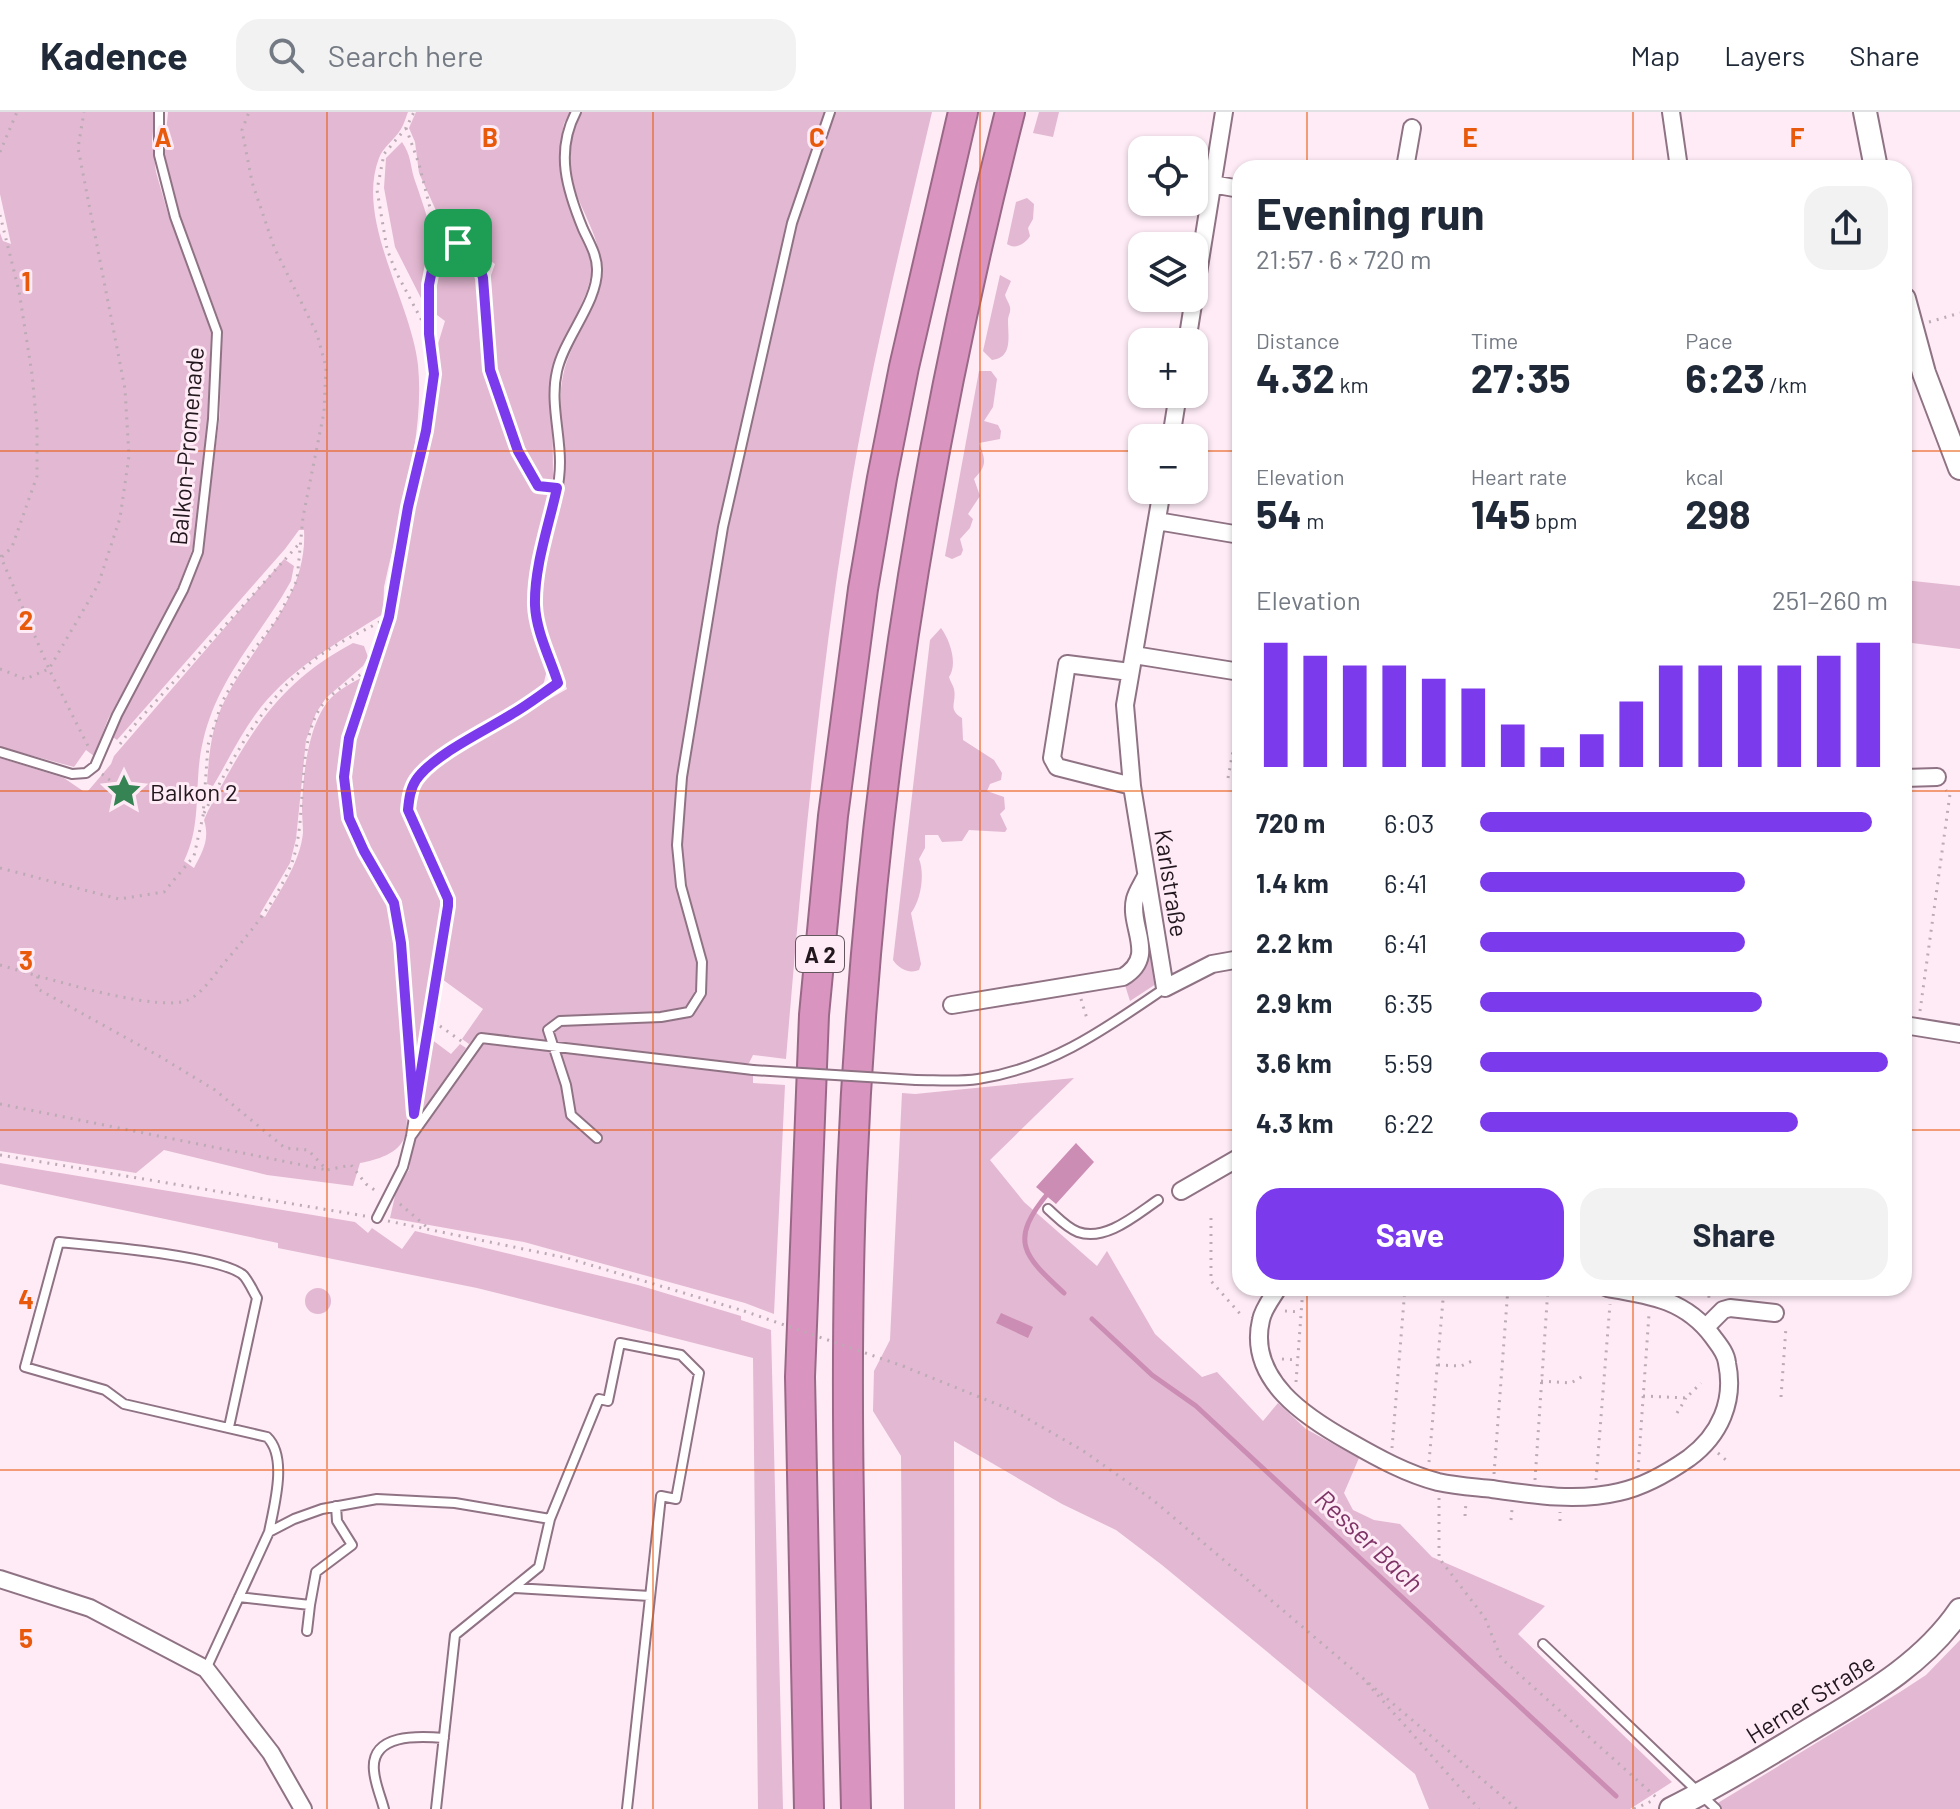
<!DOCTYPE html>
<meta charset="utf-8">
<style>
body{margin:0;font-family:Barlow,sans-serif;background:#f2f2f3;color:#1f2937;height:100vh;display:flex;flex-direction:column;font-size:30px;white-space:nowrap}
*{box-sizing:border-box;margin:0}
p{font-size:26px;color:#747a83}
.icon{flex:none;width:44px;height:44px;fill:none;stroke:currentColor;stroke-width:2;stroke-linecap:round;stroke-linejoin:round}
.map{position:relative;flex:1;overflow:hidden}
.sheet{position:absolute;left:1232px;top:48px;width:680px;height:1136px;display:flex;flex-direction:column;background:#fff;border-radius:24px;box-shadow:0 2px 6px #0004}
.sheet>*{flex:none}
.controls{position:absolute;left:1128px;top:24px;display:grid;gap:16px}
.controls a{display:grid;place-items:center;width:80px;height:80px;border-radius:16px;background:#fff;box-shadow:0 2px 6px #0004;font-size:40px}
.pin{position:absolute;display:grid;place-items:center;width:68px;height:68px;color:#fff;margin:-34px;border-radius:16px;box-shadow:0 4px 12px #0006}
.round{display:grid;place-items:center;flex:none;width:84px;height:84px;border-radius:24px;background:#f2f2f3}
.overview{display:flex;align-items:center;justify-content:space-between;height:136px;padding:0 24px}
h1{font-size:44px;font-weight:700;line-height:60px}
.figures{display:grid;grid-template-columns:repeat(3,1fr);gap:12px;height:136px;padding:8px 24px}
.figures div{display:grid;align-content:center}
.figures b{font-size:40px;font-weight:700}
.figures small{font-size:22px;font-weight:400}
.figures p{font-size:22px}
.chart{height:224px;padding:16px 24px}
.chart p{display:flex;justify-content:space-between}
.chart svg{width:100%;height:144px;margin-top:8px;stroke:#7c3aed;stroke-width:6}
.cta{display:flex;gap:16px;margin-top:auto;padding:16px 24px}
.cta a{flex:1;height:92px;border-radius:24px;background:#7c3aed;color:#fff;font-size:32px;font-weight:700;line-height:92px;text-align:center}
.cta a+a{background:#f2f2f3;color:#1f2937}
ul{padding:0 24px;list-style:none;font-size:26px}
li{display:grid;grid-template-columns:128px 96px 1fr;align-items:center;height:60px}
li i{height:20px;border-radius:10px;background:#7c3aed}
header{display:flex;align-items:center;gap:48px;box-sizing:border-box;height:112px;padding:0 40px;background:#fff;border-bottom:2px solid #e0e1e3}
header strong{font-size:38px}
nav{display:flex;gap:44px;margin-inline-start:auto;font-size:28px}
.search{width:560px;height:72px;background:#f2f2f3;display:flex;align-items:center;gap:20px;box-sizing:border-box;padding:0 28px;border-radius:24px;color:#747a83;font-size:30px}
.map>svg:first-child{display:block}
.green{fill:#e3b8d2}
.water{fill:#cc8db4}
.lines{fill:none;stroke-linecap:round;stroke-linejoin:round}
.stream{stroke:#cc8db4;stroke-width:5}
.service-casing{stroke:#8f7384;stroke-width:12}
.minor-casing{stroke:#8f7384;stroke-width:20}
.secondary-casing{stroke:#8f7384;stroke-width:26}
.motorway-casing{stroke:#9a6887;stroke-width:32}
.path{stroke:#bcabb5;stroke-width:3;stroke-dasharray:2 6;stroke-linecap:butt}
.service{stroke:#fff;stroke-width:8}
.minor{stroke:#fff;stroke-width:16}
.secondary{stroke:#fff;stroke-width:22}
.motorway{stroke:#da94c0;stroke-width:28}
.service-bridge-casing{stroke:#8f7384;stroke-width:12;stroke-linecap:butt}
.path-bridge{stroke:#bcabb5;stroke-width:3;stroke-dasharray:2 6;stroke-linecap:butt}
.service-bridge{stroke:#fff;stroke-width:8}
.route-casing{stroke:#fff;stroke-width:16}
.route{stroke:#7c3aed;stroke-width:10}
.grid{fill:none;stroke:#e8590c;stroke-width:2;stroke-opacity:0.55}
.labels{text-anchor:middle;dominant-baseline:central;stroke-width:6;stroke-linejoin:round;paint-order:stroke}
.shield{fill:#feebf6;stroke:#64575e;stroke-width:2}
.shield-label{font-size:22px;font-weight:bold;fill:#22171d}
.street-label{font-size:24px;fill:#22171d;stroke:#feebf6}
.poi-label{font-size:24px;fill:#22171d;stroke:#feebf6;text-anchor:start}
.water-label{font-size:26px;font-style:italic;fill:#7f3467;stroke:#feebf6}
.grid-label{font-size:26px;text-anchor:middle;font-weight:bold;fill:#e8590c;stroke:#feebf6;stroke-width:6;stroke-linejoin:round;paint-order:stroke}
</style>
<header>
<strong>Kadence</strong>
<div class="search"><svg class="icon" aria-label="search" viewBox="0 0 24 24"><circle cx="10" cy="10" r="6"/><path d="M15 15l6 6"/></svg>Search here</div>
<nav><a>Map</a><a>Layers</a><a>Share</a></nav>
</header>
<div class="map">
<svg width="1960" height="1697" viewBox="0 0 1960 1697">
<rect width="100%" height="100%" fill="#feebf6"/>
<path class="green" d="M0,0H155L152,29L156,60L168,102L192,162L211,219L209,304L193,435L185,458L172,490L108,607L94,644L86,638L74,655L0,635V121L3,129L11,132L0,82Z
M168,0H408C406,5 404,12 401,17C395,27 383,35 379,46C355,108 411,189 418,253C425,324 399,405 384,475L383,502C339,530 294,554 261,595C242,619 228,649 213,674L207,672C209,643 211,615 225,588C253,531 308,487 304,418H299L285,437L117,628L113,625L132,581L188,480L202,435L220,302L221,214L175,90L164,41Z
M416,0H571L564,11L561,28L563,71L569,95L588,136L591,148V164L587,179L552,258L553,365L531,481V501L548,554L544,570L540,580L512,599L423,651C374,701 439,745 442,801L413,964L404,819L396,789L364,737L353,707L349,664L353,625L395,498L392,496L435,282L434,245L445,209L425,194L395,135L384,76L386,46L402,30C411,43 410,52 414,66C421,86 428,106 433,127L472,145L480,169L490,166L495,152L443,114L419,61L415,30L409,16Z
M582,0H932C904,120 874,240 853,362C820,556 802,752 786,947L753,943L749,951L743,953L477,922L469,932L462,927L483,897L442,867L454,790L415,697L419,677L429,661L465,635L567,577C558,551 543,525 539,497C534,458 561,412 564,373C568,337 555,299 563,264C570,228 599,197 601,162C605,108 540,62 582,0Z
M1039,0H1059L1053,25L1033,21Z
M1027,86L1034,92L1033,107L1028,116L1030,124C1025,132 1015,138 1007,132L1016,90Z
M1000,163L1011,169L1005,183C1006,187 1009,191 1010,195C1011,201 1008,203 1008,209C1008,224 1013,246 992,248L983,239Z
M979,259H991L997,267L993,295L984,309L998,313L1001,319L1000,327L979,331C986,349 987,353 974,367L980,384L968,402L973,407L970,416L960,427L963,438L961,443L952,447L945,444Z
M284,447L294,454L291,469C260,525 218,564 203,629C193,670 203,711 184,749L194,756C203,739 210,727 204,708L208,699C248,624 276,572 353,531L364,534L368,545L363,554L326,586L316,601L306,628L296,727L290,751L260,802L265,805C279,780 300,751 303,721C303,713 302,705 302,696C303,665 307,622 324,595C332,581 349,572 363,565C348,613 334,658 344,708C351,740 380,764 391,794C399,815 412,1005 405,1024C399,1042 376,1048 360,1051L353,1074L267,1063L164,1038L136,1061L0,1039V646L64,666L83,679H88L111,652L114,644Z
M1904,468L1960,474V537L1904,530Z
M941,516C950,528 958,552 949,565C950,569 953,573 954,577C957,591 947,597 962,606L963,628L994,648L1002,661L1001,668L990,672L987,679L1004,685L1005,697L1000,702L1007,717L1005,720L969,718L962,729L942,730L938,723H925V736L919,747C925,762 921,788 911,801L921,852L919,858C909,862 899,857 893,848L930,528Z
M1144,795L1156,872L1130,889L1124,870C1156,863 1142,821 1140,796Z
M431,927L451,942L460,932L466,936L420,1005Z
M483,932L753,963V971L785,973L774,1202L745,1191L524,1130L390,1106L397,1075L409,1058L413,1032Z
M1074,966L990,1048L1024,1090L1097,1154L1107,1139L1155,1222L1202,1265L1217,1260L1263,1309L1278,1291L1306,1317L1359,1346L1344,1381L1353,1398L1374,1408L1400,1412L1432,1445L1545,1494L1518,1522L1672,1670L1630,1697H1429L1415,1662L1162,1453L1116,1418L1062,1392L954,1329L955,1697H904L901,1344L873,1299L874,1259L890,1228L902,981L915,982Z
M0,1051L355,1110L368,1121L372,1116L402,1137L415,1119L638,1173L741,1204V1208L771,1218L783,1697H758L753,1246L477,1176L278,1136V1131L0,1072Z
M305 1189a13 13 0 1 1 26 0a13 13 0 1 1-26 0Z
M1960,1528V1697H1708L1900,1580L1926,1563Z"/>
<path class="water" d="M1076,1031L1094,1050L1056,1092L1036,1075Z
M1001,1201L1033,1215L1028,1226L996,1211Z"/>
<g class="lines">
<path class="stream" d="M1049,1080C1008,1129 1023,1143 1064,1181
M1092,1207L1152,1263L1196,1294L1616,1684"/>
<g class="service-casing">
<path id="service" d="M0,640L72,662L86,661L95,654L117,603L183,478L198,440L213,307L217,220L175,105L159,43V0
M916,968C936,968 958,970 978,967C1051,956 1105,917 1165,876
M412,1023L481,926L753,958
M597,1026L571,1003L566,973L548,918L560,909L661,905L689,900L701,881L702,850L681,774L677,733L682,665L723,415L792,111L830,0
M1048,1097C1056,1104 1067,1116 1078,1120C1106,1130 1137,1102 1158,1088
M377,1106L403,1055L411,1024L448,794V787L408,698C409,688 410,677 416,668C433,643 485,619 512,602C528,593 543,581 558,571C550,547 537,520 536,495C532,446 560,399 560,350C560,320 550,289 557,259C564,226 598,190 597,157C597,143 589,130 583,117C567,78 555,40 576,0
M229,1315L257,1186C253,1179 249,1170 244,1164C225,1144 91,1133 59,1130L25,1255L105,1278L124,1292L267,1325C288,1345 274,1394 269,1420
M515,1476L650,1484
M239,1485L310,1493L307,1519
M310,1493L316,1460L352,1433L337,1409L336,1394
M1543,1532L1716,1697
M206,1557L269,1420L294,1407L322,1397L377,1387L455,1391L550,1407
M384,1697C381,1685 375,1672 374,1659C370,1621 419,1624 444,1626
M436,1697L455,1523L539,1455L550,1407L599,1287L608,1289L620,1231L681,1243L699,1261L676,1387L661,1384L627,1697"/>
</g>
<g class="minor-casing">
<path id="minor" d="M1671,0L1679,56
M1405,56L1412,16
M1212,72L1240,77
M1194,186L1224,0
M1187,230L1194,186
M1171,326L1178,282
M1162,378L1125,593L1132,674L1165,876L1212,852L1240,847
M1157,409L1240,423
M1134,543L1240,560
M1130,560L1067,552L1052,646L1057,655L1132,674
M1904,666L1937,665
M952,893L1123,865C1158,844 1128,815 1135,787C1137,779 1143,771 1146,764
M1904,913L1960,922
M1181,1079L1240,1045
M1278,1176C1272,1186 1263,1197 1261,1208C1247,1268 1307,1306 1350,1330C1378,1346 1407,1362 1438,1370C1456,1374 1474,1375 1492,1377C1533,1383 1577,1390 1619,1380C1642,1375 1669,1360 1689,1346C1720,1323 1735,1289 1727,1251C1726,1241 1719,1233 1713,1225C1686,1188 1650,1183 1607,1176
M1706,1215L1723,1198L1730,1196L1775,1201
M0,1467L90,1496L206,1557L271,1641L303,1697"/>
</g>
<g class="secondary-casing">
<path id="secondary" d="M1865,0L1876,56
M1904,187L1924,261L1960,356
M1671,1697C1717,1674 1762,1647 1806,1620C1862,1586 1922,1554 1960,1498"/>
</g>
<g class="motorway-casing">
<path id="motorway" d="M809,1697L800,1265L814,903L833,704L863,477L882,366L904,255L963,0
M856,1697C851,1485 843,1273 852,1061C867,702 921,348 1010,0"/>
</g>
<path class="path" d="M406,16L419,52L438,128L429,173V218
M0,40L17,0
M0,103L19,179L32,262L37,315V364L12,435L0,447
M438,128L458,131L476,142L483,166L490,258L518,339L538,374L546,375
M1929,210L1960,201
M0,443L49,557L89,636
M0,557L25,567L49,557L98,473L120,406L129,344L125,277L78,36L84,0
M120,632L137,610L299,432
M102,662L124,679
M1228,666L1240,601
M204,701C235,642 265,584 319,544C340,529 366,518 389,505
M0,756L119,787L164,780L194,744L203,704L208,633L222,590L243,552L277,507L297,468L303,405L324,300L326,255L317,222L274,135L252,70L242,18L249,0
M0,853L38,864L36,876L159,944L215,978L285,1036L308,1038L327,1058L351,1053L366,1072L376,1079
M38,864C68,872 162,900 188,888C204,881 218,857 230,844C254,816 277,787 291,753C309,709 294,630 323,592C335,577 356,566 372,555
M1081,887L1088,910
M1920,899L1950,682L1946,678
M440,914L464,931
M410,942L401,831L394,791L364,739L349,706L344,665L349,626L389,505L408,395L426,319L434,262L429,222L396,160L387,137L377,78L384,42L406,16L414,0
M0,992L327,1058
M0,1043L365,1104
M400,1092L428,1116
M1211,1106V1169L1243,1205
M388,1109L567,1146L744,1199
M1707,1176L1710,1190
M1285,1199L1301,1200
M1282,1247L1298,1248
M1438,1253L1461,1254L1472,1249
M903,1254L1016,1300L1082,1338L1153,1388L1517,1697
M1541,1269L1571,1271L1583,1264
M1296,1270L1303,1176
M1643,1284L1686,1286L1701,1271
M1781,1285L1786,1215
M1677,1301L1686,1286
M1392,1336L1405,1176
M1718,1341L1726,1348
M1429,1350L1444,1176
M1638,1358L1649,1202
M1494,1362L1508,1176
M1535,1368L1548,1176
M1596,1368L1610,1192
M1439,1386V1446L1485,1506L1501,1546L1657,1686
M1465,1404L1466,1390
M1511,1408L1512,1397
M1560,1409V1400
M1367,1571L1479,1697
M1634,1697L1652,1689"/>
<use href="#service" class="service"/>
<use href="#minor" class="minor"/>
<use href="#secondary" class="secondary"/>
<use href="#motorway" class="motorway"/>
<g class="service-bridge-casing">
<path id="service-bridge" d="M753,958L916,968"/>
</g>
<path class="path-bridge" d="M744,1199L903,1254"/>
<use href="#service-bridge" class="service-bridge"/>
</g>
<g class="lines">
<g class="route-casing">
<path id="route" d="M438,128L458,131L476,142L483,166L490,258L518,339L538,374L557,376C549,413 534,455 535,493C536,519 550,546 558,571C543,581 528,593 512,602C485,619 433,643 416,668C410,677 409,688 408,698L448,787V794L414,1002L401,831L394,791L364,739L349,706L344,665L349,626L389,505L408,395L426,319L434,262L429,222V173Z"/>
</g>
<use href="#route" class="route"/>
</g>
<path class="grid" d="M327,0V1697M653,0V1697M980,0V1697M1307,0V56M1633,0V56M0,339H1142M1194,339H1240M1904,339H1960M0,679H1240M1904,679H1960M0,1018H1240M1904,1018H1960M1307,1176V1697M1633,1176V1697M0,1358H1960"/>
<defs>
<g id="sight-bare" transform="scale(2.76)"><path d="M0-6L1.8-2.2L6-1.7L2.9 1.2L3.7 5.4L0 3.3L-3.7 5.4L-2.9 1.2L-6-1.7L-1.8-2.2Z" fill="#368353" stroke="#feebf6" stroke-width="2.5" paint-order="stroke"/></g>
</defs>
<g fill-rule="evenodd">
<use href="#sight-bare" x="124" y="679"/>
</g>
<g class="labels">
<rect class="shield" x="796" y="824" width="48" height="36" rx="6"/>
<g class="shield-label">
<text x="820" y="842">A 2</text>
</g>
<g class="street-label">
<text transform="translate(186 334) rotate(-85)">Balkon-Promenade</text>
<text transform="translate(1172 771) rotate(81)">Karlstraße</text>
<text transform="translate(1810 1586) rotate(-32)">Herner Straße</text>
</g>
<g class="poi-label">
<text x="150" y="679">Balkon 2</text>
</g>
<g class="water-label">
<text transform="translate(1370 1428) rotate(43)">Resser Bach</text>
</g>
</g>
<g class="grid-label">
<text x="163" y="35">A</text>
<text x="490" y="35">B</text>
<text x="817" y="35">C</text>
<text x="1470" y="35">E</text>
<text x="1797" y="35">F</text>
<text x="26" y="179">1</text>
<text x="26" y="518">2</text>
<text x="26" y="858">3</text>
<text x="26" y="1197">4</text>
<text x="26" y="1536">5</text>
</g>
</svg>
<div class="controls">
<a><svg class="icon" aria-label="locate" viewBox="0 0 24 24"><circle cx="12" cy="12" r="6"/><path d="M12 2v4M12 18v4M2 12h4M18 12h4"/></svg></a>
<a><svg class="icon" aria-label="layers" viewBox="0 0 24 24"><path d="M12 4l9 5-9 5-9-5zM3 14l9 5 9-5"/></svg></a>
<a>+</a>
<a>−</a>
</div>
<div class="pin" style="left:458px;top:131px;background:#1e9e55"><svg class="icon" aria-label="arrive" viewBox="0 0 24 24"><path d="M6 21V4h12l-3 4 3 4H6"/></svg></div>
<section class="sheet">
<div class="overview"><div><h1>Evening run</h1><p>21:57 · 6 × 720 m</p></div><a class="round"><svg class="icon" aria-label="share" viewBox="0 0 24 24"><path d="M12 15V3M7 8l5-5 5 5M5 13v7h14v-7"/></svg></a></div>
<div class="figures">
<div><p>Distance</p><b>4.32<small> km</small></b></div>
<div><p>Time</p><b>27:35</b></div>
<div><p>Pace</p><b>6:23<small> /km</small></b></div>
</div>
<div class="figures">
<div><p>Elevation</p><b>54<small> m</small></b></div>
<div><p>Heart rate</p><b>145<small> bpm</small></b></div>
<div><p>kcal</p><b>298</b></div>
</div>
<div class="chart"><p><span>Elevation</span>251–260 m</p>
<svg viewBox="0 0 160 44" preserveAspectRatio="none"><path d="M5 44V6M15 44V10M25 44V13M35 44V13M45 44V17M55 44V20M65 44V31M75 44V38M85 44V34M95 44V24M105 44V13M115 44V13M125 44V13M135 44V13M145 44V10M155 44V6"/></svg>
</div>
<ul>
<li><b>720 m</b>6:03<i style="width:96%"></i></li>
<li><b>1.4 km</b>6:41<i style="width:65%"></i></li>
<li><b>2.2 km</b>6:41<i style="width:65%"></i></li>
<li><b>2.9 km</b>6:35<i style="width:69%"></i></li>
<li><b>3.6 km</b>5:59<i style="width:100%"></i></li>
<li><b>4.3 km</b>6:22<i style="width:78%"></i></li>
</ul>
<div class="cta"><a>Save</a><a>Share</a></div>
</section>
</div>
